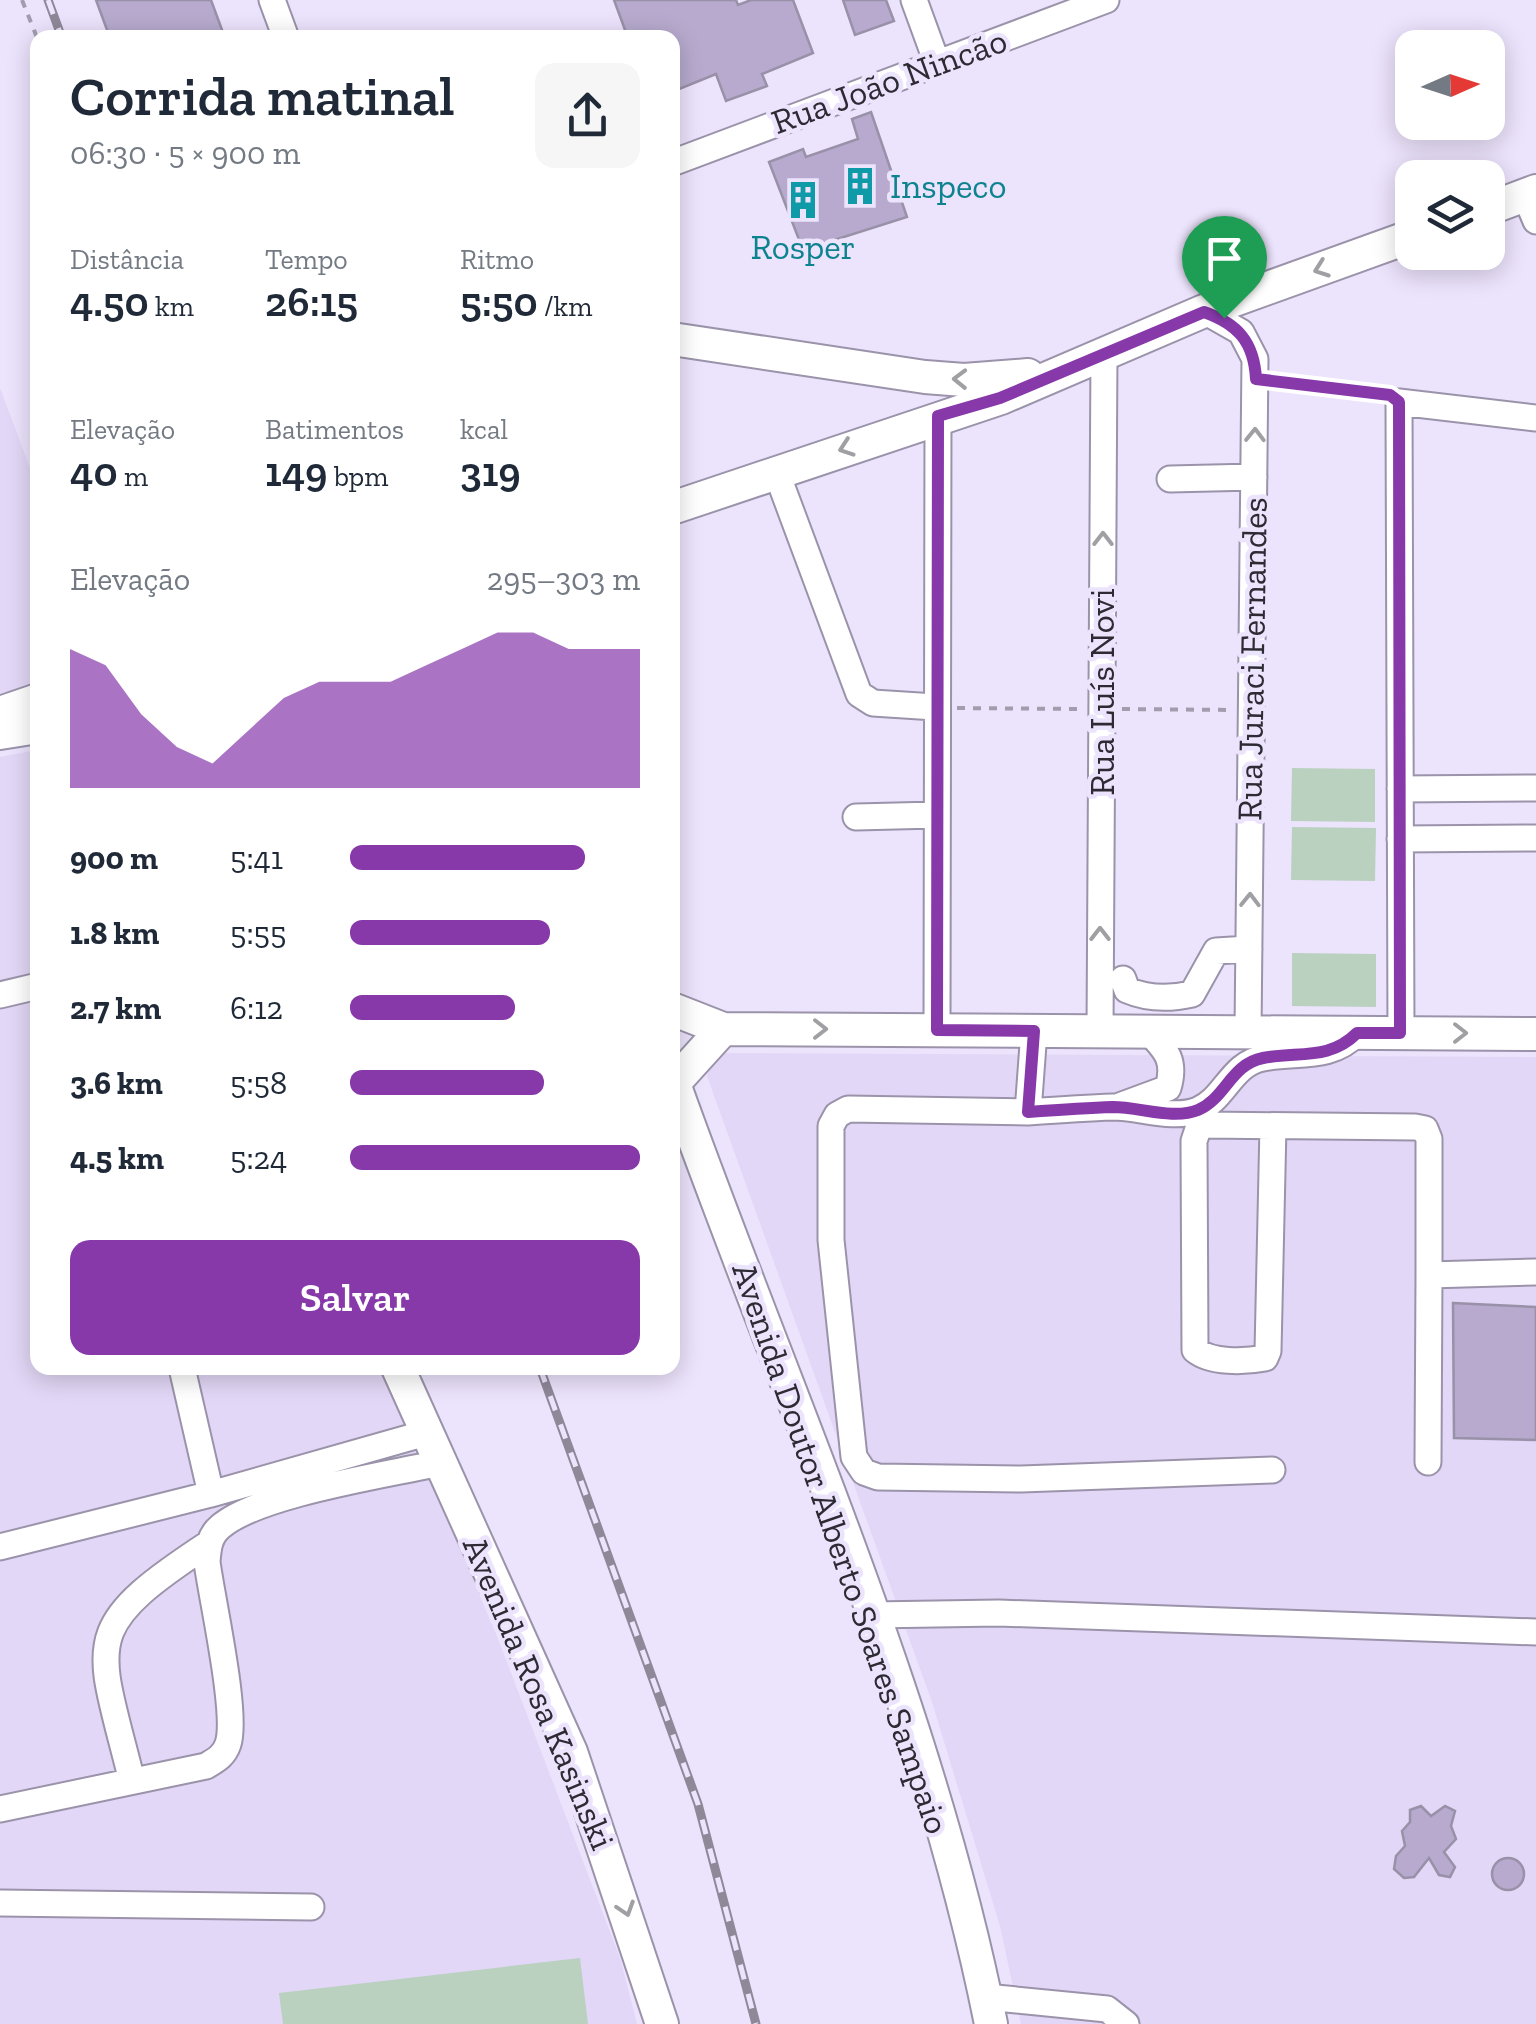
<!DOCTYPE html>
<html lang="pt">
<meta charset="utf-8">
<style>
body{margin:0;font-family:"Zilla Slab",serif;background:#f6f6f7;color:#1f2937;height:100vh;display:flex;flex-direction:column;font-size:38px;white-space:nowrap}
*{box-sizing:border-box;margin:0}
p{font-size:32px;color:#747a83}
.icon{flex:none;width:55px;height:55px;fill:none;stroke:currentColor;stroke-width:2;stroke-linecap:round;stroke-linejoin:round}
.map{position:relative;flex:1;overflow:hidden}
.sheet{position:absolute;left:30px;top:30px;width:650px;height:1345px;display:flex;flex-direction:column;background:#fff;border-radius:20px;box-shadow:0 5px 25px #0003}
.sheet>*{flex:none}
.needle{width:65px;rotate:87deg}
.controls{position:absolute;left:1395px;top:30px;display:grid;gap:20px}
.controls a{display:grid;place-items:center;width:110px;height:110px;border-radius:20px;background:#fff;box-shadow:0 5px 25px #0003;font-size:50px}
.pin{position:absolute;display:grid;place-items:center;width:85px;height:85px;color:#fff;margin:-102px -42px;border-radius:50% 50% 50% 0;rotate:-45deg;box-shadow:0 0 10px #0007}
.pin .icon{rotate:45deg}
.round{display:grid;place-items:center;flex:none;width:105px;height:105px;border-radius:20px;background:#f6f6f7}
.headline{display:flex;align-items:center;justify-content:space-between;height:170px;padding:0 40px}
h1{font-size:55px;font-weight:600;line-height:75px}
.figures{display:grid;grid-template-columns:repeat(3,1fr);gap:15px;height:170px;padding:10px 40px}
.figures div{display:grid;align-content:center}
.figures b{font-size:42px;font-weight:600}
.figures small{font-size:28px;font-weight:400}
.figures p{font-size:28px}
.chart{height:280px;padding:20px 40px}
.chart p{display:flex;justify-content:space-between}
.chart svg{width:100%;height:180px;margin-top:10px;fill:#8739aa;opacity:.7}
.action{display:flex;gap:20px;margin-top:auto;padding:20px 40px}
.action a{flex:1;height:115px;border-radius:20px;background:#8739aa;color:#fff;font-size:40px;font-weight:600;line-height:115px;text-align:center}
ul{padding:0 40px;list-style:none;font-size:32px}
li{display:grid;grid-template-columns:160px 120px 1fr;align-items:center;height:75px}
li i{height:25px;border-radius:12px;background:#8739aa}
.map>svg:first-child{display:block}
.built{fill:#e2d7f6}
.green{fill:#bad1bf}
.building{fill:#b7aace;stroke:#9991a8;stroke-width:2.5}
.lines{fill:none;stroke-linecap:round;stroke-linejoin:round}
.minor-casing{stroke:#9b93aa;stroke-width:29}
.major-casing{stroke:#9b93aa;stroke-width:36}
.path{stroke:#a39caf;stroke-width:4;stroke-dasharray:8 8;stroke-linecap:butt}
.minor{stroke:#fff;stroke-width:25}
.major{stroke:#fff;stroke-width:32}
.rail-casing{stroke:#8e8899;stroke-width:9}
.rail{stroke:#ece3fc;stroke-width:5;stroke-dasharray:15;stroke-linecap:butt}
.oneway{stroke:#a09fa3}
.route-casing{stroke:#fff;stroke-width:20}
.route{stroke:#8739aa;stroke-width:12}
.labels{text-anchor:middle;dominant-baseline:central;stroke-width:9;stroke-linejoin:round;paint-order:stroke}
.street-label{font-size:35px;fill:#2d2a33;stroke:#ece3fc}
.culture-label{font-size:35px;fill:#0d838f;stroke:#ece3fc;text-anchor:start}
</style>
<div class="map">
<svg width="1536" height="2024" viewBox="0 0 1536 2024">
<rect width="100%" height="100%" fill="#ece3fc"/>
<path class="built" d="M0,388L38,489L37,687L0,693Z
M37,750L38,1368H381L469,1563L620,1958L637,2024H0V757Z
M716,1053L1536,1057V2024H1021L1000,1926L932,1702L707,1076Z"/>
<path class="green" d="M1292,768L1375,769V822L1291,821Z
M1292,827L1376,828L1375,881L1291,880Z
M1292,953L1376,954V1007L1292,1006Z
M580,1958L588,2024H283L279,1993Z"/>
<path class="building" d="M96,0H211L225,38H110Z
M614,0H736L738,5L751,0H793L813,53L762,74L767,86L726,101L716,74L672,92V38H628Z
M843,0H886L894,21L855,35Z
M871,112L907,217L803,250L769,162L803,149L806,157L858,139L852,119Z
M1453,1303L1536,1307V1440L1454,1438Z
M1421,1806L1431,1816L1445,1806L1455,1811L1451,1826L1456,1839L1444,1852L1455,1867L1450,1877L1439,1875L1429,1858L1414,1877L1404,1878L1394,1869L1396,1856L1405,1846L1402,1831L1410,1822V1810Z
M1492 1874a16 16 0 1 1 32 0a16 16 0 1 1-32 0Z"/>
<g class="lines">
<g class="minor-casing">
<path id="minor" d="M272,0L286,38
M914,0L937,63
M672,163L1106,0
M1525,195L1536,221
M1204,311L1241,332L1255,359L1248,1032
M776,471L859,694L873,703L935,707
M1170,479L1254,477
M1400,789L1536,788
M856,817L936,815
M1400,839L1536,838
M1123,979L1127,990C1148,999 1170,999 1192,994L1216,951L1249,949
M0,995L38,986
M937,1030L938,417
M1034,1031L1028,1112L848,1109L837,1115L831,1126V1240L854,1457L864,1472L878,1477L1021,1479L1272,1470
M1100,1031L1104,353
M1401,1033L1399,402L1536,418
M1122,1105L1168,1088C1176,1061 1167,1051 1148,1031
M1028,1112C1056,1110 1085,1108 1113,1107C1140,1107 1173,1120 1198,1110C1225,1099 1231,1064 1263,1058C1297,1051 1330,1061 1357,1033
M1273,1126L1268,1351L1265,1358C1244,1362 1211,1363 1195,1350L1194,1141L1198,1129L1205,1125L1415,1127L1425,1129L1429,1139V1275
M1428,1462L1429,1275L1536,1272
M211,1494L426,1433
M0,1547L211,1494L182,1368
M872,1615L999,1613L1536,1632
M132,1781C97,1640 77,1630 208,1544
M0,1809L206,1766C216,1760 224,1756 228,1744C238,1714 212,1600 207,1562C208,1549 209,1536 220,1527C258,1494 386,1475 439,1463
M0,1903L311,1907
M986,1997L1107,2009L1126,2024"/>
</g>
<g class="major-casing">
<path id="major" d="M1488,209L1536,191
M672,339L925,377L964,380L1028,375
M672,508L1001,398L1204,311L1412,236
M0,713L38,700
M0,733L38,727
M672,1009L723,1029L1536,1034
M672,1078C783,1390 926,1698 991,2024
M674,1083L723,1029
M398,1368L571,1752L662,2024"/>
</g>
<path class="path" d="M22,0L38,40
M1277,381L1382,394
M957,708L1082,709
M1122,709L1232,710"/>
<use href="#minor" class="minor"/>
<use href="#major" class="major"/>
<g class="rail-casing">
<path id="rail" d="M48,0L62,38
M540,1368L698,1804L756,2024"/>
</g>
<use href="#rail" class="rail"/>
</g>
<defs><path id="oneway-chevron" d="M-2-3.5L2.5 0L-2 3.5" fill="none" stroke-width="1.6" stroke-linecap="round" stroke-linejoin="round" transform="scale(2.5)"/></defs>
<g class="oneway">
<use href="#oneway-chevron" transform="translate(1321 269) rotate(160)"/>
<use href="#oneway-chevron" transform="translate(960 379) rotate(-179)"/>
<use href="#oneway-chevron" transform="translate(1255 435) rotate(-89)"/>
<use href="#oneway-chevron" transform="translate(846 448) rotate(161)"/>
<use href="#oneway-chevron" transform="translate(1103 539) rotate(-90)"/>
<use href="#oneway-chevron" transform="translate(1250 900) rotate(-89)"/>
<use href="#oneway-chevron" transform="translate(1100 934) rotate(-90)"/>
<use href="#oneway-chevron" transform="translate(820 1029)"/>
<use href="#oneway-chevron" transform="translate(1460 1033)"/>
<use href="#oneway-chevron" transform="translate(626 1909) rotate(72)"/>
</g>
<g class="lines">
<g class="route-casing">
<path id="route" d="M1204,312C1238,324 1254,342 1256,379L1390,395L1399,402L1400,1033H1357C1329,1061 1298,1051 1263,1058C1231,1064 1225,1099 1198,1110C1173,1120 1140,1107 1113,1107C1085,1108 1056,1110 1028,1112L1034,1031L937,1030L938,416L1000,398Z"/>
</g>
<use href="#route" class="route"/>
</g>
<defs>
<g id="building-bare" transform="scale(3)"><path d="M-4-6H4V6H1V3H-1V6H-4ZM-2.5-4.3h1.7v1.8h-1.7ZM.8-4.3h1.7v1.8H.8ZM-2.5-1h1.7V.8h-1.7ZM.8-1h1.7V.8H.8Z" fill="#0f9aa8" stroke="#ece3fc" stroke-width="2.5" paint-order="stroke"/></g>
</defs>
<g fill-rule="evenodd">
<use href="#building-bare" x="860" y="186"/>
<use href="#building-bare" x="803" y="200"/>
</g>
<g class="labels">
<g class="street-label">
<text transform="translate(889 81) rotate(-20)">Rua João Nincão</text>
<text transform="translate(1252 659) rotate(-89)">Rua Juraci Fernandes</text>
<text transform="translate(1102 692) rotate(-90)">Rua Luís Novi</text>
<text transform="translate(841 1548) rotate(71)">Avenida Doutor Alberto Soares Sampaio</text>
<text transform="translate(539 1693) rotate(67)">Avenida Rosa Kasinski</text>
</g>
<g class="culture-label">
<text x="890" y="186">Inspeco</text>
<text x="803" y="247" text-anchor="middle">Rosper</text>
</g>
</g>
</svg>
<div class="controls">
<a><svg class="needle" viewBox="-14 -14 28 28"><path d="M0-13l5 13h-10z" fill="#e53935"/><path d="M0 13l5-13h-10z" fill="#747a83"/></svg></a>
<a><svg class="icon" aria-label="layers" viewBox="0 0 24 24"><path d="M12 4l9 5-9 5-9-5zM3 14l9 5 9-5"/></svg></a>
</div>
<div class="pin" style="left:1224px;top:318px;background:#1e9e55"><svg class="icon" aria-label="arrive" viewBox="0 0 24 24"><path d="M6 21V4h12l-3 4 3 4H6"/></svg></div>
<section class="sheet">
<div class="headline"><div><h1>Corrida matinal</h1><p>06:30 · 5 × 900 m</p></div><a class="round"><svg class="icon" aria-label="share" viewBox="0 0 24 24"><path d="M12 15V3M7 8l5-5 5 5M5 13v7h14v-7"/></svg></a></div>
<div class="figures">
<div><p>Distância</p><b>4.50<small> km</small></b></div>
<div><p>Tempo</p><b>26:15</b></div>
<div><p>Ritmo</p><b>5:50<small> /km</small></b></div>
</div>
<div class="figures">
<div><p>Elevação</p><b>40<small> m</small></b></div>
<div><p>Batimentos</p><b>149<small> bpm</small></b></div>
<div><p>kcal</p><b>319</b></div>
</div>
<div class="chart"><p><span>Elevação</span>295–303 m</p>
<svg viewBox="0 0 160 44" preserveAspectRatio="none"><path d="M0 44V10L10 14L20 26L30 34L40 38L50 30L60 22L70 18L80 18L90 18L100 14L110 10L120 6L130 6L140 10L150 10L160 10V44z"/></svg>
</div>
<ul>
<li><b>900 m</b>5:41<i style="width:81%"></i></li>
<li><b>1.8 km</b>5:55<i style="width:69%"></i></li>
<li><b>2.7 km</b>6:12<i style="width:57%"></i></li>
<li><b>3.6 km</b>5:58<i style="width:67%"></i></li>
<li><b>4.5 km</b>5:24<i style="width:100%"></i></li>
</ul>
<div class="action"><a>Salvar</a></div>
</section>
</div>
